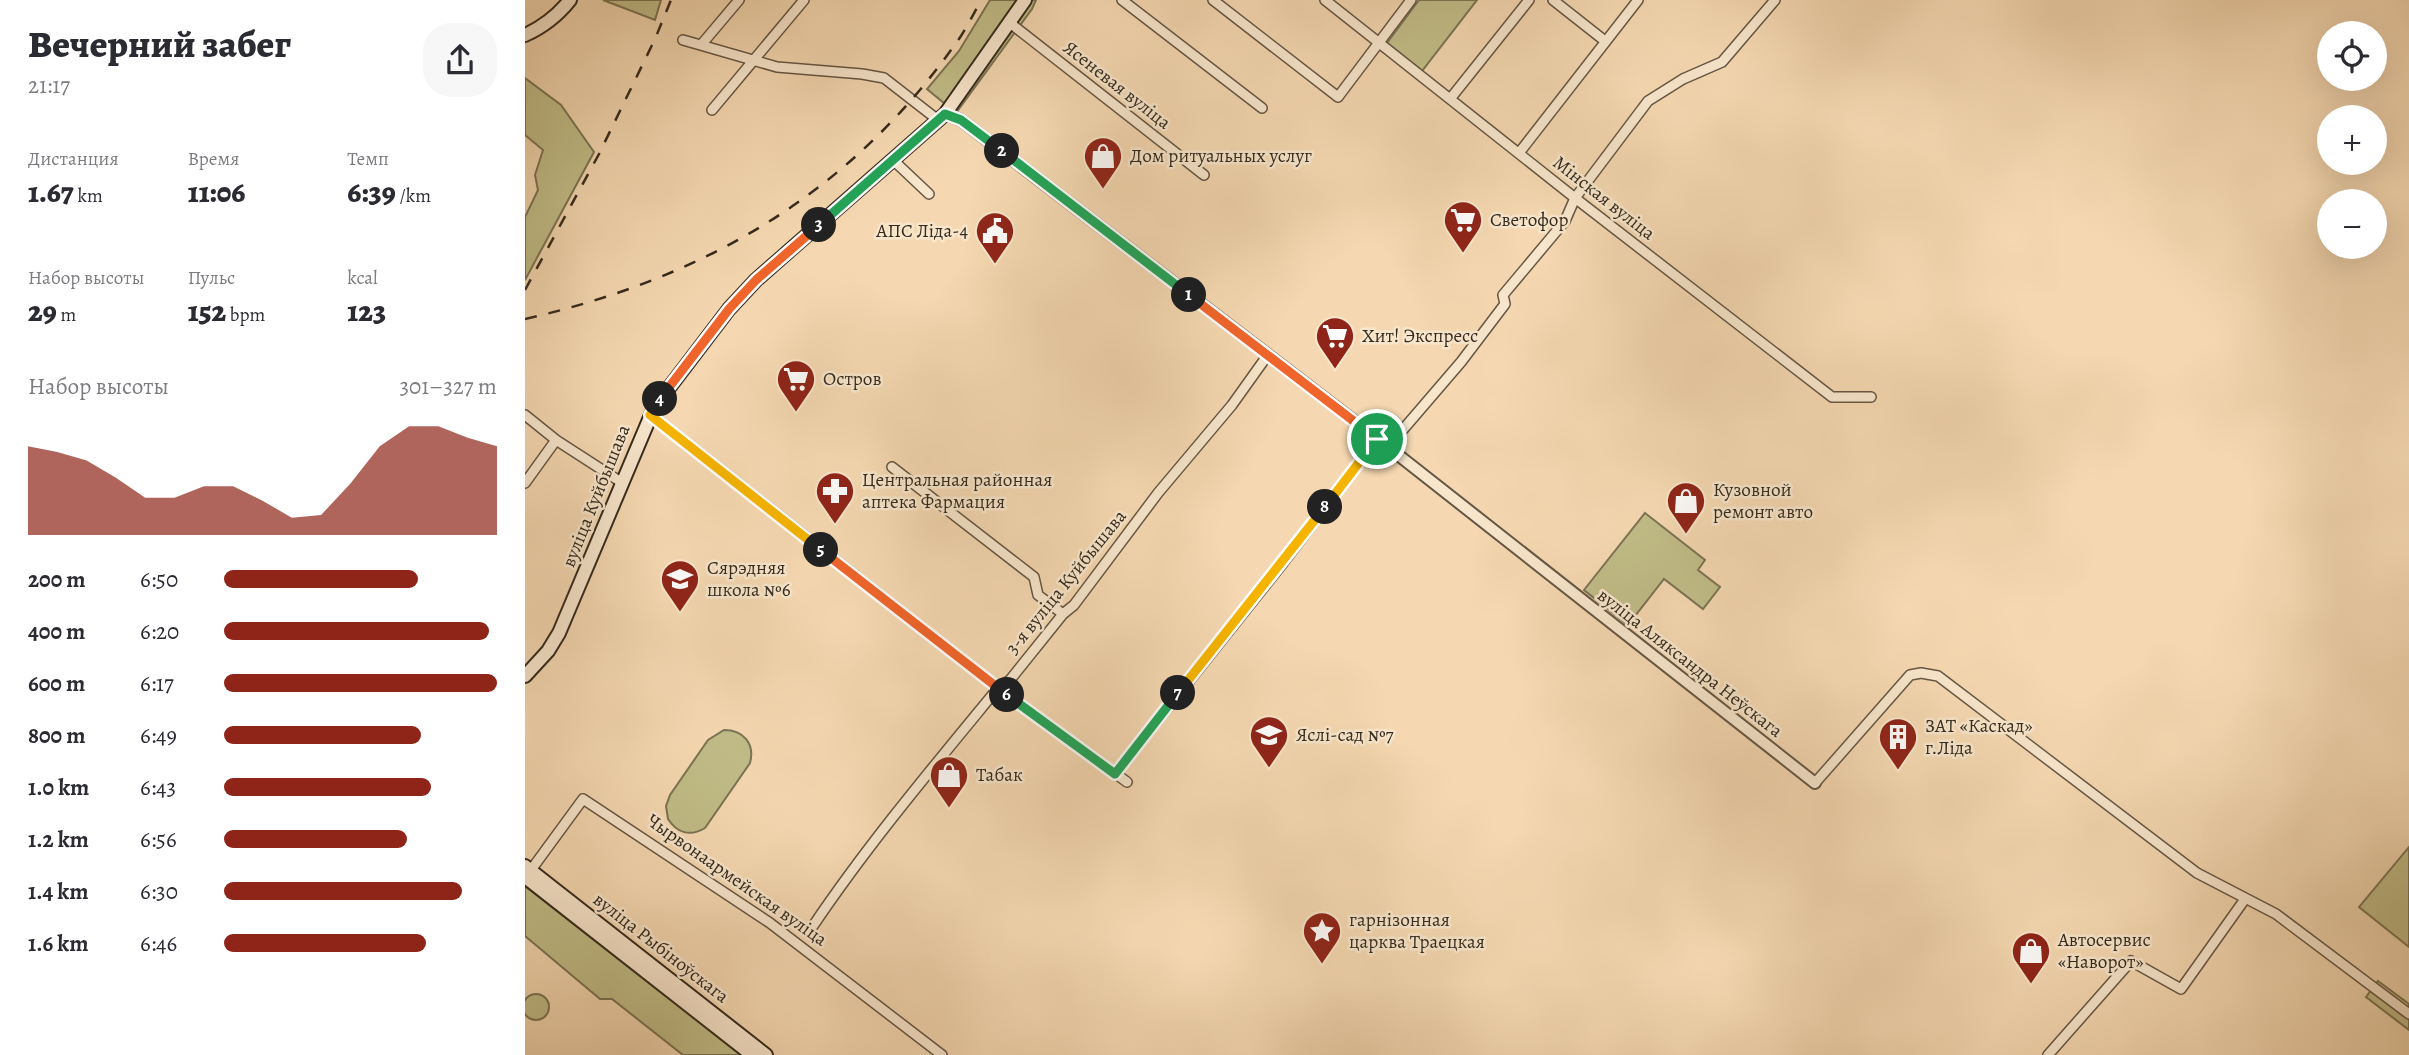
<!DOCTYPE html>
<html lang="ru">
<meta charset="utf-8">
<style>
body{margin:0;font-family:Alegreya,serif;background:#f7f7f7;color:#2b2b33;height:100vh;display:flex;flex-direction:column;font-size:26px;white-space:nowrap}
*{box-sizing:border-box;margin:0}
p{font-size:23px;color:#7c7c81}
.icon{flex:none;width:38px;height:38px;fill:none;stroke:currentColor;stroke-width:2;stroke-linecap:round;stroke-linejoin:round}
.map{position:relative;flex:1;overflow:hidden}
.sheet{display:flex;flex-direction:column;background:#fff;width:525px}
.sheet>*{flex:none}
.controls{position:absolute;left:1792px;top:21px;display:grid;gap:14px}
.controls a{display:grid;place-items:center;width:70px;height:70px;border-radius:50%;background:#fff;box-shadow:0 7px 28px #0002;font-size:35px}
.pin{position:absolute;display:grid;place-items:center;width:60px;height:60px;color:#fff;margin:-30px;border:4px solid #fff;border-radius:50%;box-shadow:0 2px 7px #0007}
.km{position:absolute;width:35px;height:35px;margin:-18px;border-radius:50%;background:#222;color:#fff;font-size:19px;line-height:35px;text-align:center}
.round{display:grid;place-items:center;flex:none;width:74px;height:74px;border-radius:28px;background:#f7f7f7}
.overview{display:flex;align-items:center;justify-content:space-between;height:119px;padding:0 28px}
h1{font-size:38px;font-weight:800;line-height:52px}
.stats{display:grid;grid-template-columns:repeat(3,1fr);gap:10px;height:119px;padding:7px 28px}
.stats div{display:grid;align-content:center}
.stats b{font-size:30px;font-weight:800}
.stats small{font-size:19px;font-weight:400}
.stats p{font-size:19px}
.chart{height:196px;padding:14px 28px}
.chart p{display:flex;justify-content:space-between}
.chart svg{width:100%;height:126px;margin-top:7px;fill:#8f2418;opacity:.7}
ul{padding:0 28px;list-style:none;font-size:23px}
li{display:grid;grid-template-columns:112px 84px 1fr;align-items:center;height:52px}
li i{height:18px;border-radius:9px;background:#8f2418}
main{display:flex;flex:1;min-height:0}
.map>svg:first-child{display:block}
.green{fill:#c1bd88;stroke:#7b7454;stroke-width:2}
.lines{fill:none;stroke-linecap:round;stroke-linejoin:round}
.minor-casing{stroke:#655644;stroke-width:12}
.tertiary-casing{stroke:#655644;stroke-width:14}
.secondary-casing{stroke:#352b1f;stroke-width:16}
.minor{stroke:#f8e6cc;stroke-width:9}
.tertiary{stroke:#f8e6cc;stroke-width:10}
.secondary{stroke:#f8e6cc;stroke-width:12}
.rail{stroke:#352b1f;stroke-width:2.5;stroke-dasharray:12 12;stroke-linecap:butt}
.split-1-casing{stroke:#fff;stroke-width:14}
.split-2-casing{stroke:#fff;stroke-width:14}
.split-3-casing{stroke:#fff;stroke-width:14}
.split-4-casing{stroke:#fff;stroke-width:14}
.split-5-casing{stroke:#fff;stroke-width:14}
.split-6-casing{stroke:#fff;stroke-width:14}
.split-7-casing{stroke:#fff;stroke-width:14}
.split-8-casing{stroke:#fff;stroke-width:14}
.split-9-casing{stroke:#fff;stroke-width:14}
.split-1{stroke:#f0652b;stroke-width:9}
.split-2{stroke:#22a559;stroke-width:9}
.split-3{stroke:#22a559;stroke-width:9}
.split-4{stroke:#f0652b;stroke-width:9}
.split-5{stroke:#f5b400;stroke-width:9}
.split-6{stroke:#f0652b;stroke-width:9}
.split-7{stroke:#22a559;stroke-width:9}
.split-8{stroke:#f5b400;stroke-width:9}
.split-9{stroke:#f5b400;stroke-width:9}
.labels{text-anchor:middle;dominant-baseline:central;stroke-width:5;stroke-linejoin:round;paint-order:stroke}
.street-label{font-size:19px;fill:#352b1f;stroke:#f8e6cc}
.poi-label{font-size:19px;fill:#352b1f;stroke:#f8e6cc;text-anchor:start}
</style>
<main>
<section class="sheet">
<div class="overview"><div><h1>Вечерний забег</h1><p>21:17</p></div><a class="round"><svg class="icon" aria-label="share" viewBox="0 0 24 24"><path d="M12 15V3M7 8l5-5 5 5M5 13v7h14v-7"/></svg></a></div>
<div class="stats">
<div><p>Дистанция</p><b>1.67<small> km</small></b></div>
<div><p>Время</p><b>11:06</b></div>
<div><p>Темп</p><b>6:39<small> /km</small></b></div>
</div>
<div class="stats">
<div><p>Набор высоты</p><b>29<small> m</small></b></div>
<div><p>Пульс</p><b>152<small> bpm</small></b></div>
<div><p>kcal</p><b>123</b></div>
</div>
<div class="chart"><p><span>Набор высоты</span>301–327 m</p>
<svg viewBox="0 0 160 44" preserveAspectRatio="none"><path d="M0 44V13L10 15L20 18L30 24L40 31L50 31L60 27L70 27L80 32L90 38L100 37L110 26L120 13L130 6L140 6L150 10L160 13V44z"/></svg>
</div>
<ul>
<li><b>200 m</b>6:50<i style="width:71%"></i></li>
<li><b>400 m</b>6:20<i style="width:97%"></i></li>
<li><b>600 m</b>6:17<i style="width:100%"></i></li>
<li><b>800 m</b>6:49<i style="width:72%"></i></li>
<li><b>1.0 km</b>6:43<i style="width:76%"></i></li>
<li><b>1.2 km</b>6:56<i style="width:67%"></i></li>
<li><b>1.4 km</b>6:30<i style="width:87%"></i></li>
<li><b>1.6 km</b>6:46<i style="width:74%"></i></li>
</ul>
</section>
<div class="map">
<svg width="1884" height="1055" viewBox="0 0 1884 1055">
<rect width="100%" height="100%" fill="#f5d8b1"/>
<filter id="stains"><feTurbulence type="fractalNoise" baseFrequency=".00286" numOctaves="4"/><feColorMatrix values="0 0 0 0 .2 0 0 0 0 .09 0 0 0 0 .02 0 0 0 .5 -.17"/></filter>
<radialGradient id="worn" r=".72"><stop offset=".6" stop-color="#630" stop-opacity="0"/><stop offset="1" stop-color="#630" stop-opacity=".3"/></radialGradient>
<path class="green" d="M78,0H136L130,20Z
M465,0H511L507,9L431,113L402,89L434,51Z
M894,0H952L897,71L862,43Z
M0,78L36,105L69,152L0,280V217L13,190L10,175L18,150L0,135Z
M1120,513L1180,560L1173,570L1195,587L1178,609L1139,579L1103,625L1059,590Z
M199,730C219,730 230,744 225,763L180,828C165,837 152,833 143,819L141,806L145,795L183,740Z
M1884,847V947L1834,907Z
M0,883L220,1055H158L87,999H75L0,936Z
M1853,981L1884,1004V1030L1841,997Z
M-2 1007a13 13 0 1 1 26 0a13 13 0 1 1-26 0Z"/>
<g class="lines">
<g class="minor-casing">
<path id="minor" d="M597,0L737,108
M688,0L813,97L886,0
M800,0L1050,198L1307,397H1346
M1028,0L1080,41
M485,23L679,175
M158,40L252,67L337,74L359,78L413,120
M176,45L214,0
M925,99L1004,0
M187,110L279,0
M994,153L1113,0
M368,160L404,194
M0,415L31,440L96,482
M126,415L473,688L602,782
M863,447L936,362L980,304L978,295L1040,221L1050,198L1123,101L1158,79L1197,62L1250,0
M367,467L509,577L513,595L538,614
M0,483L31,440
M590,774L758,563L852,439
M1290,783L1385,675L1396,673L1413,676L1672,873L1751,914L1884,1014
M6,870L58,799L245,923L417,1055
M288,926C344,843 409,766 473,688L485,680L538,614L549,605L633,493L707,405L742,356
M1523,1055L1606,961L1656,989L1720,899"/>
</g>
<g class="tertiary-casing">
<path id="tertiary" d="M420,114L436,120L863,447L1290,783"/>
</g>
<g class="secondary-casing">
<path id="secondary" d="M0,35C18,27 33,15 45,0
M0,676L23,651L34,633L126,415L134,401L204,309L231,280L420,114L500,0
M0,866L241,1055
M0,877L227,1055"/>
</g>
<use href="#minor" class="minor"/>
<use href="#tertiary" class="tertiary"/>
<use href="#secondary" class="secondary"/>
<path class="rail" d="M0,290L74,154L130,39L146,0
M0,319C175,279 319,198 426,50C438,35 447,17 456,0"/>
</g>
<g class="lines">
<g class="split-1-casing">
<path id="split-1" d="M664,295L852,439"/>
</g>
<g class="split-2-casing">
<path id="split-2" d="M477,151L664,295"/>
</g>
<g class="split-3-casing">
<path id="split-3" d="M294,225L420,114L436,120L477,151"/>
</g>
<g class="split-4-casing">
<path id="split-4" d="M135,399L204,309L231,280L294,225"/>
</g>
<g class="split-5-casing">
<path id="split-5" d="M135,399L125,415L296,550"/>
</g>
<g class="split-6-casing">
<path id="split-6" d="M296,550L482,695"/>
</g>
<g class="split-7-casing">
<path id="split-7" d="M482,695L590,774L653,693"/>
</g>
<g class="split-8-casing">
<path id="split-8" d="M653,693L800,507"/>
</g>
<g class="split-9-casing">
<path id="split-9" d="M800,507L852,439"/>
</g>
<use href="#split-1" class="split-1"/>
<use href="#split-2" class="split-2"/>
<use href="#split-3" class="split-3"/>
<use href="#split-4" class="split-4"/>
<use href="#split-5" class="split-5"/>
<use href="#split-6" class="split-6"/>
<use href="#split-7" class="split-7"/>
<use href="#split-8" class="split-8"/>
<use href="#split-9" class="split-9"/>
</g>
<defs>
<g id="shop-pin" transform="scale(2.0125)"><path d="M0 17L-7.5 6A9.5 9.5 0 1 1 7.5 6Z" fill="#8f2418" stroke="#f8e6cc"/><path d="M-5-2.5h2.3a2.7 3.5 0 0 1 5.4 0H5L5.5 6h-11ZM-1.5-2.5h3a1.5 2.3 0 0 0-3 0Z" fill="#fff"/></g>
<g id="supermarket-pin" transform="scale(2.0125)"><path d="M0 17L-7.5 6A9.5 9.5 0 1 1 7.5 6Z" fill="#8f2418" stroke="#f8e6cc"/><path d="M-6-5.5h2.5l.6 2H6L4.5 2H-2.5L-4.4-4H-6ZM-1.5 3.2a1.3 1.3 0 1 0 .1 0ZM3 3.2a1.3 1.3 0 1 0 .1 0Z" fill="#fff"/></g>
<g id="civic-pin" transform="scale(2.0125)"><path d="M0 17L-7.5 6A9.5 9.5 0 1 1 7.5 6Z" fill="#8f2418" stroke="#f8e6cc"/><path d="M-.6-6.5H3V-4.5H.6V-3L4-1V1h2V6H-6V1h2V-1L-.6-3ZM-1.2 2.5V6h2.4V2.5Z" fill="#fff"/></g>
<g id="pharmacy-pin" transform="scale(2.0125)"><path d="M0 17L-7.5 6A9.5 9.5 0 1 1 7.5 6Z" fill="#8f2418" stroke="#f8e6cc"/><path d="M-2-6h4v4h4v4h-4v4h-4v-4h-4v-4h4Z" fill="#fff"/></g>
<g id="school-pin" transform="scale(2.0125)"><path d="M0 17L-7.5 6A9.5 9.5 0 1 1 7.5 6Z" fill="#8f2418" stroke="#f8e6cc"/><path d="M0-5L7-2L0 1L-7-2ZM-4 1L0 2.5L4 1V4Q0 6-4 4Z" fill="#fff"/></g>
<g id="building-pin" transform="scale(2.0125)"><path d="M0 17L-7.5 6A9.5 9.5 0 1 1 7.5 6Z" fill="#8f2418" stroke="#f8e6cc"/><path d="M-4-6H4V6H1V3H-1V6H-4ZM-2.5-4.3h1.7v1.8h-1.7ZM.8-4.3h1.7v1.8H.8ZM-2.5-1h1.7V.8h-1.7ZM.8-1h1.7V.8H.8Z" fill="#fff"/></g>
<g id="sight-pin" transform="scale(2.0125)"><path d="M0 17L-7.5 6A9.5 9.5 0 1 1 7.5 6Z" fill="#8f2418" stroke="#f8e6cc"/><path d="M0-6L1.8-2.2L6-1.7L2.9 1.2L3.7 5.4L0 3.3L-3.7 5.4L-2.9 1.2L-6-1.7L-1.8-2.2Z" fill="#fff"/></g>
</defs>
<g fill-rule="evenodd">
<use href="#shop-pin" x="578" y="156"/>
<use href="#supermarket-pin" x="938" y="220"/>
<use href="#civic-pin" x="470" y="231"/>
<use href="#supermarket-pin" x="810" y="336"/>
<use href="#supermarket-pin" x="271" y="379"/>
<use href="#pharmacy-pin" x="310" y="491"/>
<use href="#shop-pin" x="1161" y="501"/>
<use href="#school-pin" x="155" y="579"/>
<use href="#school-pin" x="744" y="735"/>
<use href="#building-pin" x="1373" y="737"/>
<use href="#shop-pin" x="424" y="775"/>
<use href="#sight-pin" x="797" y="931"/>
<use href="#shop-pin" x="1506" y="951"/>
</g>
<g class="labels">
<g class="street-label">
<text transform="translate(592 85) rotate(38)">Ясеневая вуліца</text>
<text transform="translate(1079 198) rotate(38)">Мінская вуліца</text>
<text transform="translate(71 496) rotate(-68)">вуліца Куйбышава</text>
<text transform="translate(541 582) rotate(-51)">3-я вуліца Куйбышава</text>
<text transform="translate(1165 663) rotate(38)">вуліца Аляксандра Неўскага</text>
<text transform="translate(212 880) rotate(35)">Чырвонаармейская вуліца</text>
<text transform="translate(136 948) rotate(38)">вуліца Рыбіноўскага</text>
</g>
<g class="poi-label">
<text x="605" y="156">Дом ритуальных услуг</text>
<text x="965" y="220">Светофор</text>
<text x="443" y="231" text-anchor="end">АПС Ліда-4</text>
<text x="837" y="336">Хит! Экспресс</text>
<text x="298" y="379">Остров</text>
<text x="337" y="480">Центральная районная<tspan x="337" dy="22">аптека Фармация</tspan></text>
<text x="1188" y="490">Кузовной<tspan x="1188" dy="22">ремонт авто</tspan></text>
<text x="182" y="568">Сярэдняя<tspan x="182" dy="22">школа №6</tspan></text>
<text x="1400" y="726">ЗАТ «Каскад»<tspan x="1400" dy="22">г.Ліда</tspan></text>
<text x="771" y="735">Яслі-сад №7</text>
<text x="451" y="775">Табак</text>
<text x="824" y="920">гарнізонная<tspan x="824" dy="22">царква Траецкая</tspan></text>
<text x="1533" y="940">Автосервис<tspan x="1533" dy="22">«Наворот»</tspan></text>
</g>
</g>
<rect width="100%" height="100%" filter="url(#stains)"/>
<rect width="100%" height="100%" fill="url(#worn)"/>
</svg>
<div class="controls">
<a><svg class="icon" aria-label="locate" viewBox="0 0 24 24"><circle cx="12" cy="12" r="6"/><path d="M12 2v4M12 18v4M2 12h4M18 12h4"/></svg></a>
<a>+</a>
<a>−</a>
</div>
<div class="pin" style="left:852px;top:439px;background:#1e9e55"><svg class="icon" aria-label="arrive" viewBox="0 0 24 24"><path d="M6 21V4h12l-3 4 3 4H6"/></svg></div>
<b class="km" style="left:664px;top:295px">1</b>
<b class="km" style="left:477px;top:151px">2</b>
<b class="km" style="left:294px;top:225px">3</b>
<b class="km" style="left:135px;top:399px">4</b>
<b class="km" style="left:296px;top:550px">5</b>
<b class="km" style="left:482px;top:695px">6</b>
<b class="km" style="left:653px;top:693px">7</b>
<b class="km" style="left:800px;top:507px">8</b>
</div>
</main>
